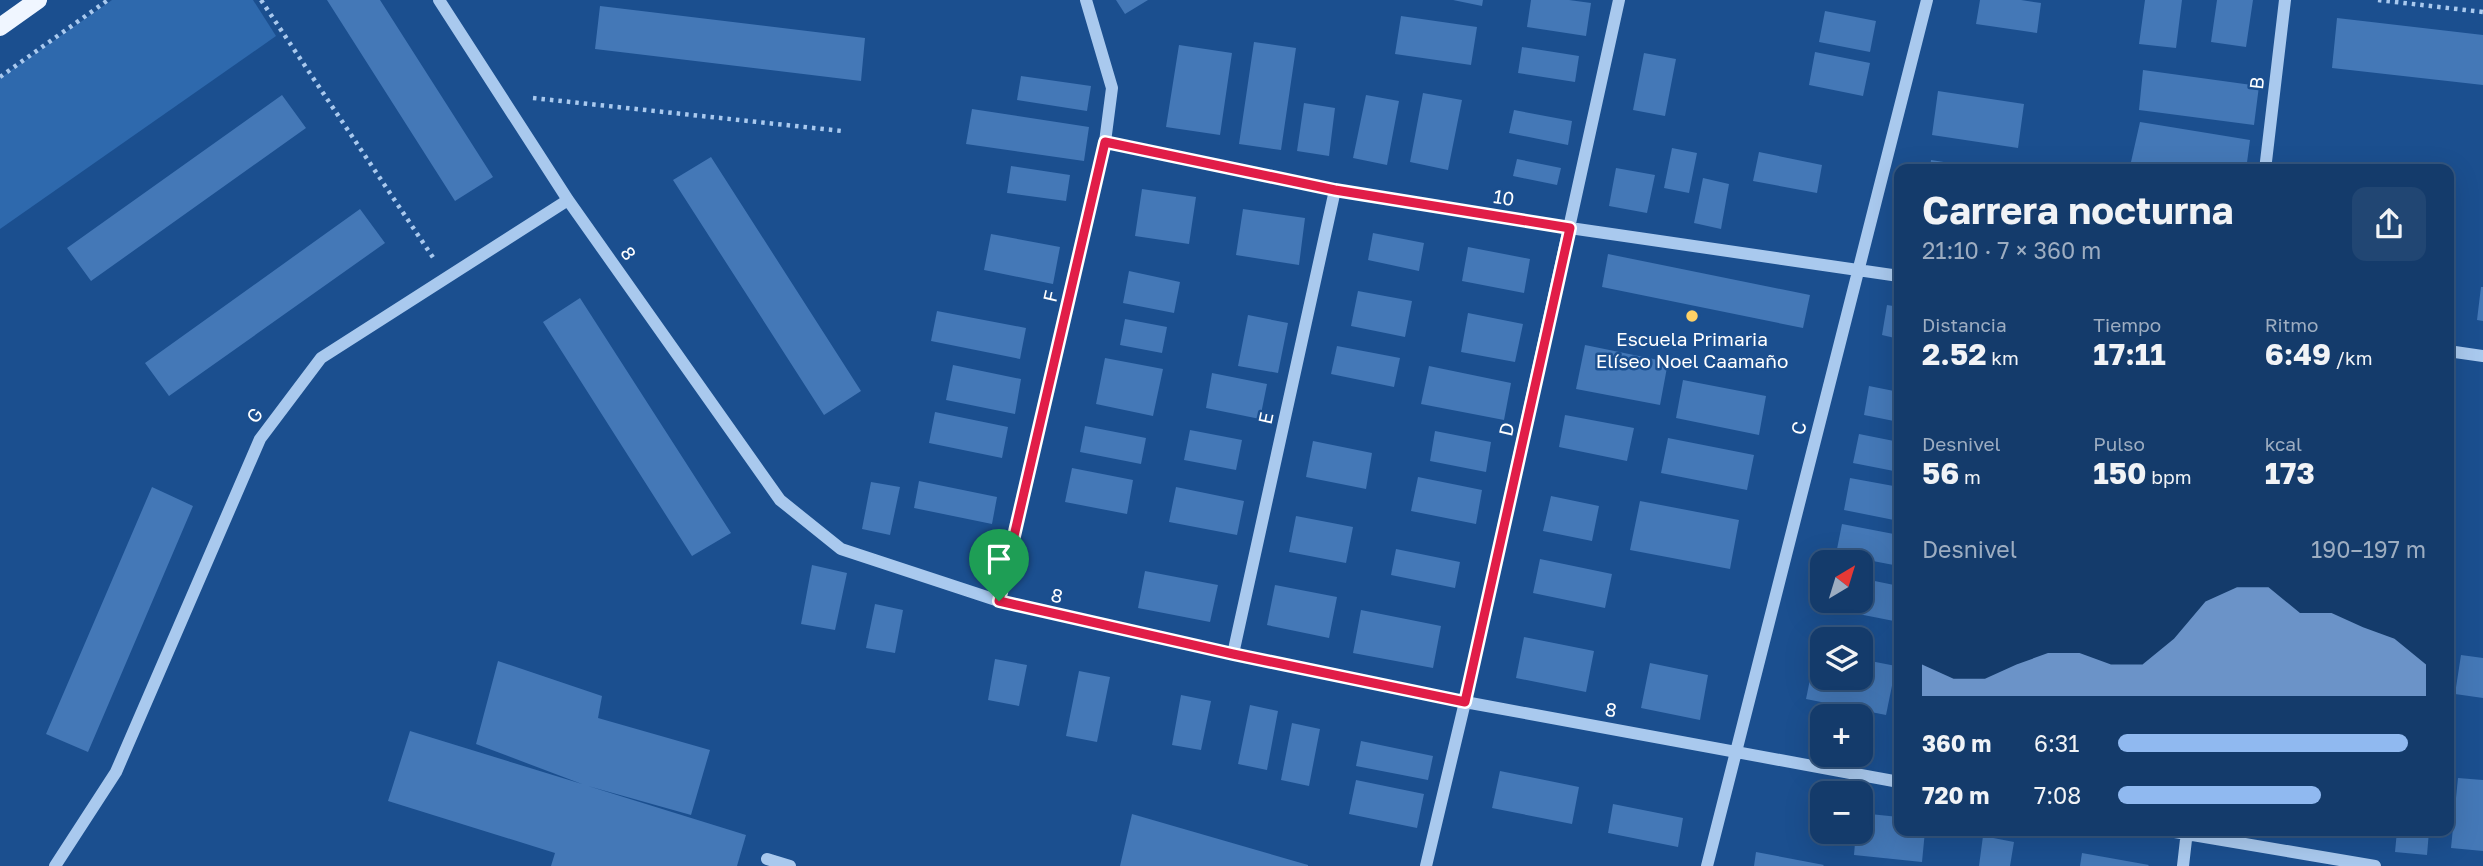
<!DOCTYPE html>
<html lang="es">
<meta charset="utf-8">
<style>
body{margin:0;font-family:"Golos Text",sans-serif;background:#214673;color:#f1f3f6;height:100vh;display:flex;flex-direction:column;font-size:26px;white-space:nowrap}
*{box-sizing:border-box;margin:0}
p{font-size:23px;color:#9dadc1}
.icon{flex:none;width:38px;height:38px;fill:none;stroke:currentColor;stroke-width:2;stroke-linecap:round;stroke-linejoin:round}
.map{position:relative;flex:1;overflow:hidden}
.drawer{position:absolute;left:1894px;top:164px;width:560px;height:672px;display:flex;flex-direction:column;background:#143b6b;border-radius:14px;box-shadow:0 7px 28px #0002,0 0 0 2px #33557e}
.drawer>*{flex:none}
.needle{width:46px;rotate:38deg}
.tools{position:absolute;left:1810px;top:550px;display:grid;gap:14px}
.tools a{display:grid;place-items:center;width:63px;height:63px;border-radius:14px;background:#143b6b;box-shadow:0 7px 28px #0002,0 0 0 2px #33557e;font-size:35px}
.pin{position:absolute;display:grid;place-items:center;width:60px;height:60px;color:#fff;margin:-72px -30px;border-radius:50% 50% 50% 0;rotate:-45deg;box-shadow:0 0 7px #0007}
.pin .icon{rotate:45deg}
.round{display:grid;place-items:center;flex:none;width:74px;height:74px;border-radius:14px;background:#214673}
.head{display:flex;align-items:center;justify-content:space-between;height:119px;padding:0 28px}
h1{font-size:38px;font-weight:700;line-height:52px}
.figures{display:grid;grid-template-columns:repeat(3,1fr);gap:10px;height:119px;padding:7px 28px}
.figures div{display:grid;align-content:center}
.figures b{font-size:30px;font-weight:700}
.figures small{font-size:19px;font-weight:400}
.figures p{font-size:19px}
.chart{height:196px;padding:14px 28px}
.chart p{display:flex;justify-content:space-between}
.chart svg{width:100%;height:126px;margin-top:7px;fill:#90b9f0;opacity:.7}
ul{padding:0 28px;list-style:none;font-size:23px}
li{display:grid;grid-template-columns:112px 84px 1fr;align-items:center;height:52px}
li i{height:18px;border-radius:9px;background:#90b9f0}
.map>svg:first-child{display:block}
.green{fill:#2e69ad}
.building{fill:#4478b7}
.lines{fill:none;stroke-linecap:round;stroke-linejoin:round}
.path{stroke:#a9c9ee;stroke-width:4.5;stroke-dasharray:3.5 5;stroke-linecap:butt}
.minor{stroke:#a9c9ee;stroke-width:12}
.major{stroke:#f0f6ff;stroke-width:18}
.route-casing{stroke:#fff;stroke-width:14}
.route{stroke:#e11d48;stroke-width:9}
.poi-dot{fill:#ffd166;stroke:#1b4f8f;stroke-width:2.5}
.labels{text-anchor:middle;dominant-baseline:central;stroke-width:5;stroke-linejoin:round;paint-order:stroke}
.street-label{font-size:19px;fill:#fff;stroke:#1b4f8f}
.poi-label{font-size:19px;fill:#fff;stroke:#1b4f8f}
</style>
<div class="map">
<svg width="2483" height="866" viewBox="0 0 2483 866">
<rect width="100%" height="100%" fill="#1b4f8f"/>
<path class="green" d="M112,0H253L276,36L0,229V78Z"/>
<path class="building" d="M327,0H380L493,177L455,201Z
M1116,0H1148L1125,14Z
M1453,0H1483L1482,6Z
M1531,0H1569L1591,3L1586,36L1527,27Z
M1980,0H2021L2041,3L2037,33L1976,24Z
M2145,0H2182L2176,48L2139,44Z
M2217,0H2253L2246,47L2211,42Z
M600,6L865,38L861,81L595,49Z
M1825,11L1876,21L1870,52L1819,42Z
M1401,16L1477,27L1471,65L1395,54Z
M2337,18L2483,35V85L2332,68Z
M1254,42L1296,48L1281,150L1239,144Z
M1179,45L1232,53L1220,135L1166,127Z
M1522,47L1579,56L1575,82L1518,73Z
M1815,52L1870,63L1863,96L1809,85Z
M1644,53L1676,59L1665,116L1633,110Z
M2143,70L2259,86L2254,125L2139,110Z
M1021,76L1091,86L1087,111L1017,100Z
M1938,91L2024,104L2018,148L1932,135Z
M1423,93L1462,100L1448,170L1410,162Z
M282,95L306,128L91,281L67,248Z
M1366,95L1399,101L1387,165L1353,158Z
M1304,103L1335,108L1329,156L1297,151Z
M972,109L1089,127L1084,161L966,144Z
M1514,110L1572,121L1568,145L1509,133Z
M2140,122L2250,140L2246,170H2182L2131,162Z
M1672,148L1697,153L1689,193L1664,188Z
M1759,152L1822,165L1817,193L1753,181Z
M711,157L861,391L824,415L673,180Z
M1517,159L1561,168L1557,185L1513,176Z
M1931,160L1982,168V170H1930Z
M1011,166L1070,175L1066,201L1007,193Z
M1616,168L1655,175L1647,213L1609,206Z
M1703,178L1729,184L1721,229L1694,223Z
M1142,189L1196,197L1189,244L1135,236Z
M360,209L385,243L169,396L145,363Z
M1243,209L1305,218L1299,265L1236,255Z
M1373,233L1424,243L1419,271L1368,260Z
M991,234L1060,247L1053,284L984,270Z
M1468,247L1530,259L1524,293L1462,281Z
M1608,254L1810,295L1803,328L1602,287Z
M1129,271L1180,282L1174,313L1123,303Z
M2481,287H2483V321L2477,320Z
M1358,291L1412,301L1405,337L1351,326Z
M580,298L731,533L692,556L543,322Z
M1887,305L1899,307V339L1882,335Z
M937,311L1026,328L1020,359L931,341Z
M1468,313L1523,324L1515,362L1461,352Z
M1248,315L1288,323L1278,373L1238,366Z
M1125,319L1167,327L1162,353L1120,345Z
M1585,345L1668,362L1660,405L1576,389Z
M1337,346L1400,358L1394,387L1331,374Z
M1105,358L1163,369L1153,416L1096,404Z
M953,365L1021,379L1015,414L946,400Z
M1429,366L1511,383L1504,420L1421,404Z
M1212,373L1267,384L1260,419L1206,408Z
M1683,380L1766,396L1759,435L1676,418Z
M1869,386L1899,392V422L1864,415Z
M935,412L1008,427L1002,458L929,443Z
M1565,415L1634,428L1627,461L1559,447Z
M1085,426L1146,438L1141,464L1080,452Z
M1190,430L1242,440L1236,470L1184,460Z
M1435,431L1491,442L1486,472L1430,461Z
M1859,434L1899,442V472L1853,463Z
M1668,438L1754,455L1747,490L1661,473Z
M1313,441L1372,453L1366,489L1306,477Z
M1072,468L1133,480L1127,514L1065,502Z
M1418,477L1482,490L1476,524L1411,511Z
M1850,478L1899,487V521L1844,510Z
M919,481L997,497L992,524L914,508Z
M871,482L900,487L890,535L862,529Z
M152,487L193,506L88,752L46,734Z
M1176,487L1244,501L1237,535L1169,522Z
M1551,496L1599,506L1592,541L1543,531Z
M1640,501L1739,520L1730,569L1630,550Z
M1296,516L1353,527L1346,563L1289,552Z
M1842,524L1899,535V566L1836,554Z
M1396,549L1460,562L1455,588L1391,575Z
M1540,559L1612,574L1605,608L1533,593Z
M812,565L847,573L835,630L801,624Z
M1145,571L1218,585L1210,622L1138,608Z
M1860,578L1899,586V622L1823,607L1824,600H1860Z
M1275,585L1337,597L1329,638L1267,625Z
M875,604L903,610L895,653L866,648Z
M1361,610L1441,626L1433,668L1353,653Z
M1524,637L1594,651L1586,692L1516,678Z
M1816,650L1822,651V677H1860V659L1896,666L1886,715L1806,699Z
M2461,655L2483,658V698L2455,694Z
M995,659L1027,665L1019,706L988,700Z
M498,661L602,696L598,718L710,750L691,815L588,786L746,835L737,866H551L555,853L388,801L410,731L582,784L476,744Z
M1650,663L1708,675L1700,720L1641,708Z
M1079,671L1110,677L1097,742L1066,736Z
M1181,695L1211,701L1201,750L1172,745Z
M1250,705L1278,711L1267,770L1238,764Z
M1292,723L1320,729L1309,786L1281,780Z
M1361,741L1433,756L1428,780L1356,766Z
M1500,771L1579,787L1572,824L1492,808Z
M2458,778L2483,780V851L2451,848Z
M1356,780L1424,794L1417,828L1349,814Z
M1613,804L1683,818L1678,847L1608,833Z
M1860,813L1899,817V831H1925L1922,862L1854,855L1856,831H1860Z
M1132,814L1308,865V866H1120Z
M2333,831H2379L2378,838L2333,833Z
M2397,831H2429L2427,855L2395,852Z
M1983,836L2014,842L2010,866H1979Z
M1756,852L1824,865L1823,866H1754Z
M2082,853L2149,865L2148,866H2080Z"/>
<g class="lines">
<path class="path" d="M261,0L434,259
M2378,0L2483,12
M0,77L108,0
M533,98L842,131"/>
<path class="minor" d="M439,0L568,200L780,500L841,549L999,601L1233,654L1465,702L1899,782
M1105,142L1335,190L1570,228L1899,276
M2265,170L2285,0
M2448,351L2483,356
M999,601L1105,142L1112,88L1086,0
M1233,654L1335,190
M2169,831L2375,866
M767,859L790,866
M55,866L116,772L260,439L321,358L568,200
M1426,866L1465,702L1619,0
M1707,866L1927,0
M2183,866L2187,831"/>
<path class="major" d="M0,27L38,0"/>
</g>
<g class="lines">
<g class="route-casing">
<path id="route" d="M1105,142L1335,190L1570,228L1465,702L1233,654L999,601Z"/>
</g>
<use href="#route" class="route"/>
</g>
<circle class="poi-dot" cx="1692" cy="316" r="7"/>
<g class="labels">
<g class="street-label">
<text transform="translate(2256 83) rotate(-83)">B</text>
<text transform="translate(1504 197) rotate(9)">10</text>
<text transform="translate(629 253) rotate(55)">8</text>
<text transform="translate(1050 296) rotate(-77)">F</text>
<text transform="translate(254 415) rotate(-53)">G</text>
<text transform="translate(1265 418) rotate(-78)">E</text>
<text transform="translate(1798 428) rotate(-76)">C</text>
<text transform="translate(1506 429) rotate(-77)">D</text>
<text transform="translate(1057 595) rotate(13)">8</text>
<text transform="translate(1611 709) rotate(10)">8</text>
</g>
<g class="poi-label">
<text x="1692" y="338">Escuela Primaria<tspan x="1692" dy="22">Elíseo Noel Caamaño</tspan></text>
</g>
</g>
</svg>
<div class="tools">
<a><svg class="needle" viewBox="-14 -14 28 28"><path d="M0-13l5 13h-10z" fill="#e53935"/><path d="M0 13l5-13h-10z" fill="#9dadc1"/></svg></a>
<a><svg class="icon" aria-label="layers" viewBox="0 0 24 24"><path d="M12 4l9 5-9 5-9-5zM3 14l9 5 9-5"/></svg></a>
<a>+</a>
<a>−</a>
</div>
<div class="pin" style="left:999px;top:601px;background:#1e9e55"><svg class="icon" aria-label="arrive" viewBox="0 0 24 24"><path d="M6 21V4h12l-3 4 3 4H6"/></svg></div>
<section class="drawer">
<div class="head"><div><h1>Carrera nocturna</h1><p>21:10 · 7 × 360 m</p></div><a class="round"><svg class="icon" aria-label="share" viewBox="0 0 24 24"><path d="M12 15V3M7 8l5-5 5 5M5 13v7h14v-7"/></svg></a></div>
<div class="figures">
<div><p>Distancia</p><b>2.52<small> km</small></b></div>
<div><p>Tiempo</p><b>17:11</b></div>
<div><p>Ritmo</p><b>6:49<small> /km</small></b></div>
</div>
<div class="figures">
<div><p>Desnivel</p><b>56<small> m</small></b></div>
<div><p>Pulso</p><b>150<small> bpm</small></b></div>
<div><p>kcal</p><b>173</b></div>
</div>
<div class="chart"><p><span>Desnivel</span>190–197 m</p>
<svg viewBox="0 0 160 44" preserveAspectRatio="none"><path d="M0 44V33L10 38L20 38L30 33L40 29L50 29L60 33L70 33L80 24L90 11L100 6L110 6L120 15L130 15L140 20L150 24L160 33V44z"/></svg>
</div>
<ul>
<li><b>360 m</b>6:31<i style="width:94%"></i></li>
<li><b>720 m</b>7:08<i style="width:66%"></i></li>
</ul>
</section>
</div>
